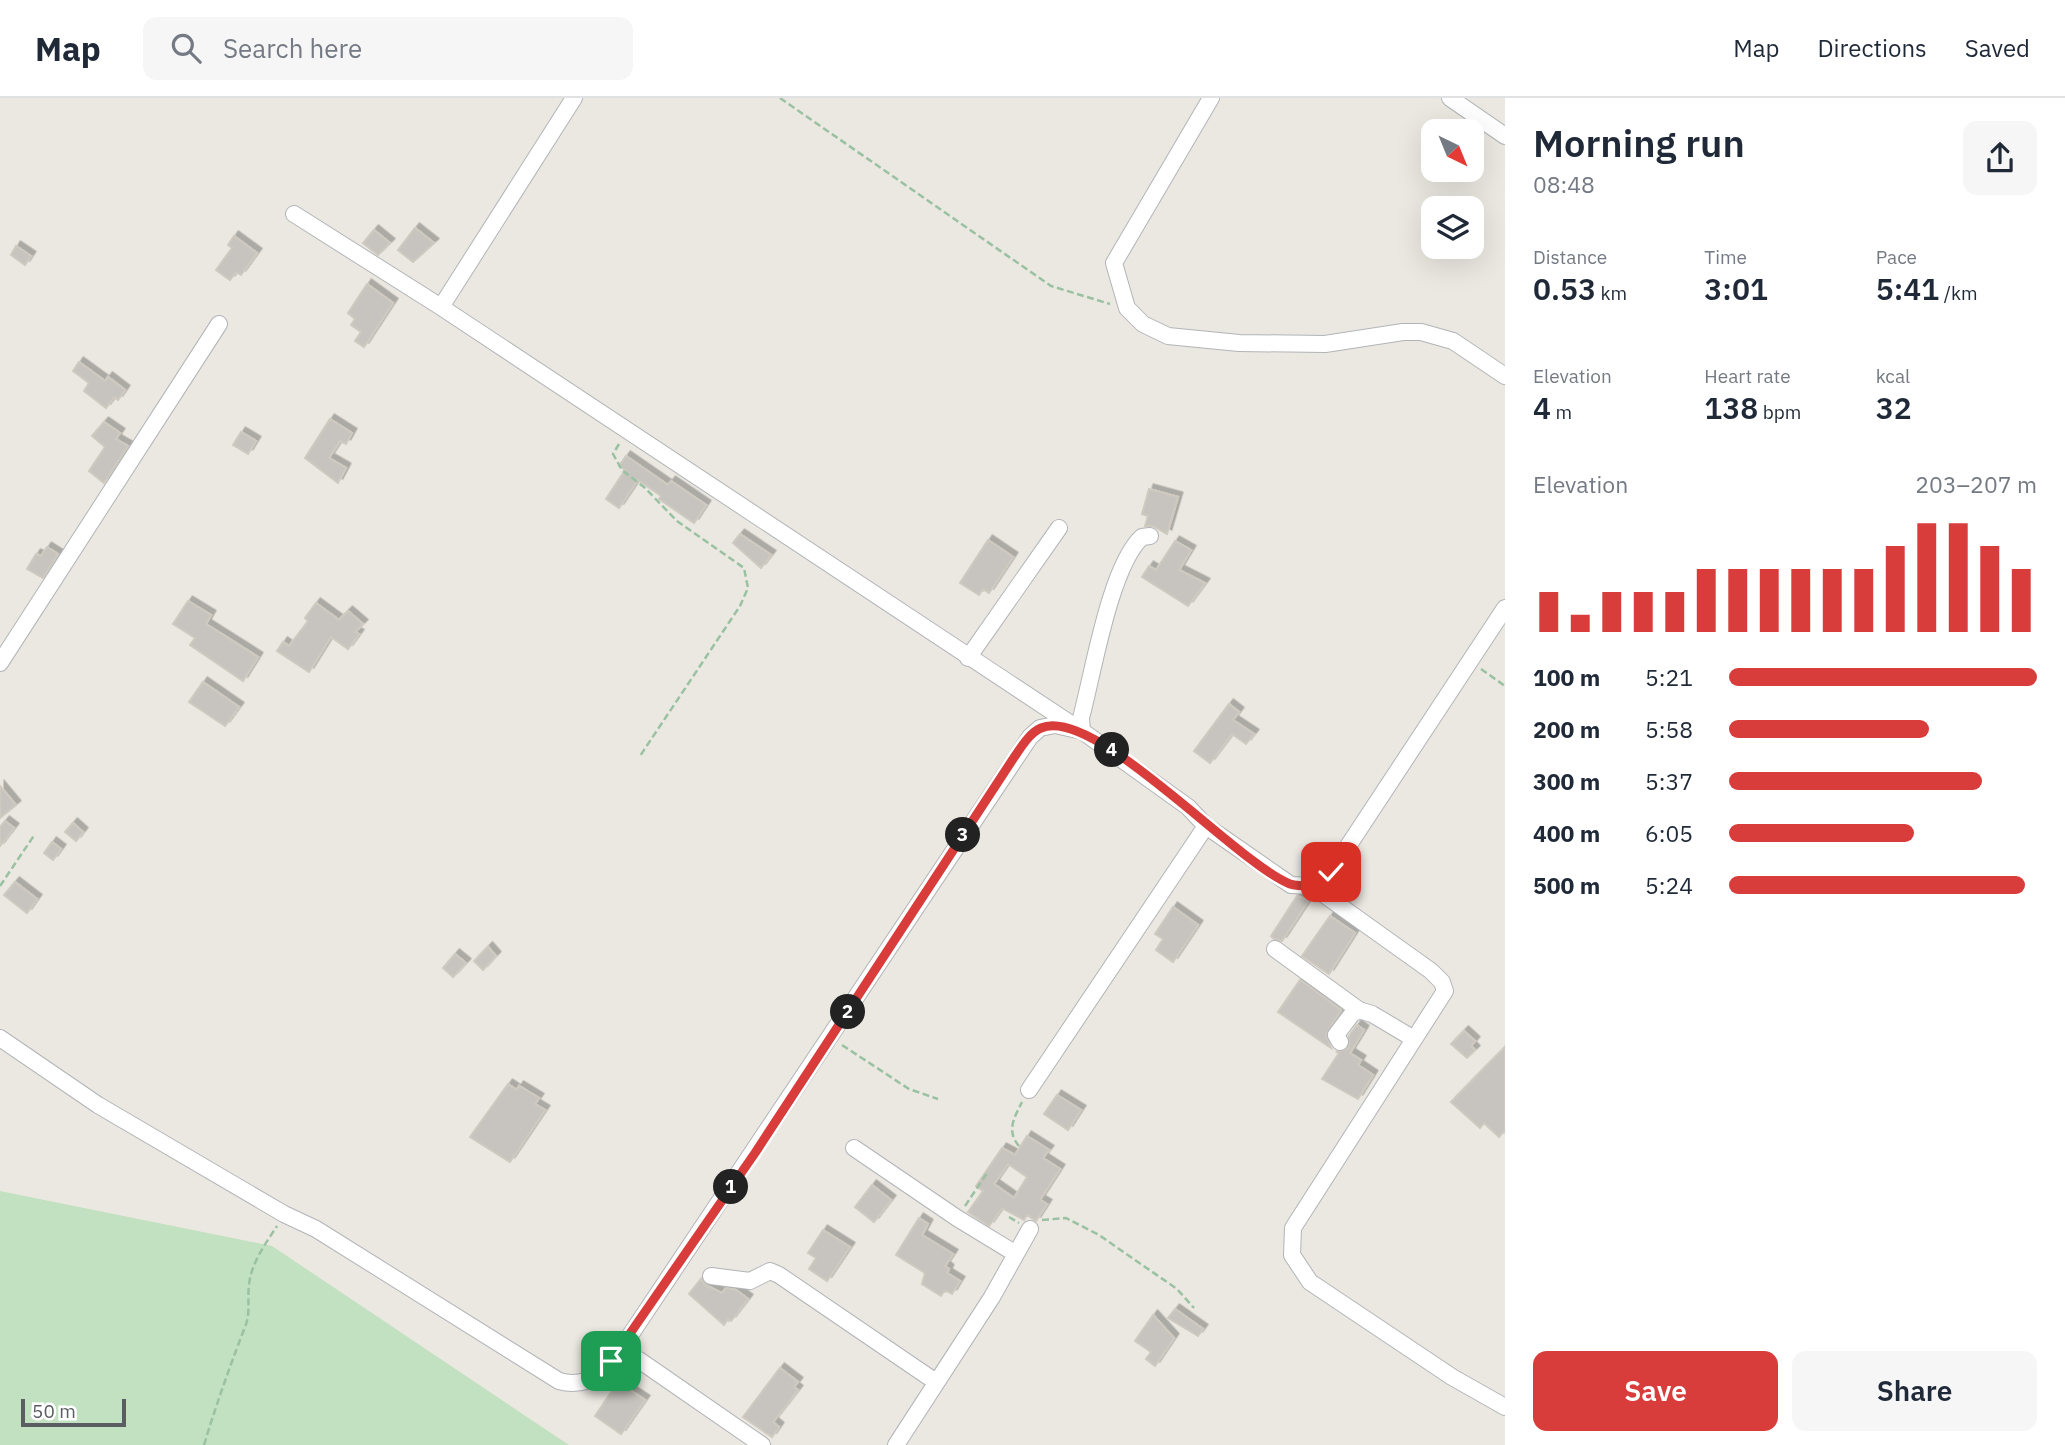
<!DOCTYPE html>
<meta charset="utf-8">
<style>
body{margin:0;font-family:"IBM Plex Sans",sans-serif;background:#f6f6f7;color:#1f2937;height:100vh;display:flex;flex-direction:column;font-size:26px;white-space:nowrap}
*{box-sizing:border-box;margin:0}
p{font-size:23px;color:#747a83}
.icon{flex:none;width:38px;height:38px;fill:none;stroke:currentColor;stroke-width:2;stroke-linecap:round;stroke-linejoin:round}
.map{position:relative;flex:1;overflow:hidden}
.details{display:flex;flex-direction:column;background:#fff;width:560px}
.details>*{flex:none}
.needle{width:46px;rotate:137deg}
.buttons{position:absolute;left:1421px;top:21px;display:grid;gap:14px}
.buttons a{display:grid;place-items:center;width:63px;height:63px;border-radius:14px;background:#fff;box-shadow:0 7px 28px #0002;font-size:35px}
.scale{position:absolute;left:21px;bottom:18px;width:105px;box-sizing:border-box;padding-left:7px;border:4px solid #5a5d61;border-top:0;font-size:19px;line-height:24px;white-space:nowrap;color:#5a5d61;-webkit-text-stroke:5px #fff;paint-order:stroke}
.pin{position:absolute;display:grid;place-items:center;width:60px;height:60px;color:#fff;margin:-30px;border-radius:14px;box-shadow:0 4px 10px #0006}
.km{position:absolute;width:35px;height:35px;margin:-18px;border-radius:50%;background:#222;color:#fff;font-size:19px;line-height:35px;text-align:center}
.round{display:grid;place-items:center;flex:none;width:74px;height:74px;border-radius:14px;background:#f6f6f7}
.headline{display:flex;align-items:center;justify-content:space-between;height:119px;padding:0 28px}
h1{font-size:38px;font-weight:600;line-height:52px}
.stats{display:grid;grid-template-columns:repeat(3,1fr);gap:10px;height:119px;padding:7px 28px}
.stats div{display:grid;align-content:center}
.stats b{font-size:30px;font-weight:600}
.stats small{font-size:19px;font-weight:400}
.stats p{font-size:19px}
.chart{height:196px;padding:14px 28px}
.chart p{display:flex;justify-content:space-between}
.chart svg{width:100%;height:126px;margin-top:7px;stroke:#d83d3b;stroke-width:6}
.action{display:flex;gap:14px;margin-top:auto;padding:14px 28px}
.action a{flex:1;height:80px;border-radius:14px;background:#d83d3b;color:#fff;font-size:28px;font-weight:600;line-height:80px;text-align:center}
.action a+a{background:#f6f6f7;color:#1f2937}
ul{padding:0 28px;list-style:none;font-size:23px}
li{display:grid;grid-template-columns:112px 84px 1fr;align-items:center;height:52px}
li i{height:18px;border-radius:9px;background:#d83d3b}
header{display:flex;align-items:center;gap:42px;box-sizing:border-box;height:98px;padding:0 35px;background:#fff;border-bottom:2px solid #e0e1e3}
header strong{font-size:33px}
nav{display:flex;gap:38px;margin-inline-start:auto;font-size:24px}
.search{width:490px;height:63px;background:#f6f6f7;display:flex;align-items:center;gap:18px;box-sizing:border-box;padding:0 24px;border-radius:14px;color:#747a83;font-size:26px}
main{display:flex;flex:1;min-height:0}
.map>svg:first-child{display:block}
.green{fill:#c2e1c0}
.building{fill:#c7c3be;stroke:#cfcac0;stroke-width:2;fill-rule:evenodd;filter:url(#shadow)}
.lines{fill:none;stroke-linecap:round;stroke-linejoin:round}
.minor-casing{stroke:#b2b4b8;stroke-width:18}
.path{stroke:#9ac1a2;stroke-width:2.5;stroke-dasharray:7 3.5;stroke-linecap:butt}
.minor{stroke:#fff;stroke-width:16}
.route-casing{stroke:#fff;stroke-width:14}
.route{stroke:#d83d3b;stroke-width:9}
</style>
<header>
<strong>Map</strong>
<div class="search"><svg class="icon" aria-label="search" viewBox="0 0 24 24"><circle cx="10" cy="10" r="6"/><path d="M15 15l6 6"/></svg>Search here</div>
<nav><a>Map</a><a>Directions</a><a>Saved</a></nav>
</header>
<main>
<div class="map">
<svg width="1505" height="1347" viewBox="0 0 1505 1347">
<defs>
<filter id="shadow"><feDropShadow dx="4.5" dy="-4.5" stdDeviation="0" flood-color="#0004"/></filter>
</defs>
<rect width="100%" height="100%" fill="#ebe8e1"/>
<path class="green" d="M0,1093L272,1148L569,1347H0Z"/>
<path class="building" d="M415,130L434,145L413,164L398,152Z
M374,132L390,145L378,157L363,145Z
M234,138L257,155L241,177L236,174L230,182L216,172L232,150L228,147Z
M16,148L31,158L25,167L11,157Z
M367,186L393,205L364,249L355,243L361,234L351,227L355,221L348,215Z
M79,264L105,283L108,279L125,292L118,302L114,299L106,310L84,293L89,285L73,273Z
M330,321L352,335L346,346L340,343L329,360L346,370L338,385L305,360Z
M104,324L120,335L116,341L128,348L104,385L89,373L105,349L92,338Z
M241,334L256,343L248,356L233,347Z
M626,358L668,387L671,383L706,407L694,425L659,401L661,398L638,382L619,410L606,401L625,372L619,368Z
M1149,391L1178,399L1167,436L1153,428H1145L1148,418L1142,416Z
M740,436L771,457L761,470L733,445Z
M988,442L1013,459L989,495L983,491L979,497L960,485Z
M1175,443L1191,452L1179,472L1205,485L1188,508L1142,479L1149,468L1156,472Z
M47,449L58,456L43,480L27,471L36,456L41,458Z
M188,503L211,517L206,526L258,559L243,583L190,547L195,540L173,526Z
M316,505L339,522L348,513L363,526L355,534L359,536L348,551L331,539L309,574L277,553L283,544L289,548L308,523L305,520Z
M203,584L239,609L225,628L189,604Z
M1229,606L1239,614L1233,622L1254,636L1246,646L1232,636L1210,665L1194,653Z
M0,688L16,707L0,720Z
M5,723L14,730L0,748V729Z
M73,725L83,734L76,743L65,734Z
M52,744L61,751L53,762L44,755Z
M15,784L37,801L27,815L4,797Z
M1297,798L1309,802L1282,843L1274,841L1271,838Z
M1173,809L1198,827L1173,864L1156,852L1163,841L1155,836Z
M1330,818L1355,835L1329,876L1302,858Z
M488,849L496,858L483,872L474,863Z
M455,856L466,865L453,879L443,870Z
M1300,882L1341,912L1326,936L1331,950L1278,914Z
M1357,927L1364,932L1350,955L1361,962L1358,967L1373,977L1358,1001L1322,981L1339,955L1337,954L1349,950V938Z
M1464,933L1475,943L1471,948L1475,952L1467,960L1451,946Z
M1505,949V1032L1499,1039L1484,1025L1480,1030L1451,1004Z
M508,986L517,992L519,988L539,1000L535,1006L545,1012L510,1064L470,1039Z
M1057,997L1081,1012L1068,1032L1044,1016Z
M1027,1038L1049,1052L1043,1060L1060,1071L1040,1102L1047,1106L1036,1123L1027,1117L1024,1122L1002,1110L989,1128L968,1114L983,1093L976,1088L1002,1050L1015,1057ZM1008,1066L1027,1079L1014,1100L994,1086Z
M872,1087L891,1102L874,1124L855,1109Z
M919,1120L928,1126L922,1137L953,1156L945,1168L949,1171L947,1175L960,1183L952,1196L945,1192L941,1198L922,1186L925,1175L896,1157Z
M823,1132L850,1149L827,1183L809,1171L816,1160L808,1155Z
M701,1181L705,1187L722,1195L726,1190L736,1192L748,1201L731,1223L728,1221L724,1227L689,1196Z
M1175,1211L1203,1231L1198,1238L1168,1220Z
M1153,1217L1174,1240L1155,1268L1146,1261L1151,1254L1135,1243Z
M780,1270L798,1284L794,1289L798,1292L773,1324L779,1329L772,1339L743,1319Z
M618,1284L645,1302L621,1336L595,1318Z"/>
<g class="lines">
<g class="minor-casing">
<path id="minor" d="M1211,0L1114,165L1127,210L1143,226L1168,238L1239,245L1325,246L1403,234H1421L1453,243L1505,278
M1450,0L1505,38
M294,116L441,209L1071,626
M441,209L574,0
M968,560L1059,430
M0,565L219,226
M1082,633L1081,620C1093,576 1110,468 1142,439L1150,438
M1312,788L1431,873L1442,884L1445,893L1293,1130L1292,1157L1310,1184L1452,1279L1505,1309
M1275,851L1359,912
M0,940L98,1007L284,1116L316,1131L559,1283C600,1295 619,1253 639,1224L1030,639L1040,630L1055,627L1082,633L1188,709L1206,728L1291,787L1312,788L1331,774L1505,510
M1340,944L1336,937L1352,916L1359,912L1372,916L1414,941
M1029,992L1206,728
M854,1050L957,1120L1016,1156
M711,1178L750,1183L770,1173L779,1177L936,1284
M611,1263L629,1259L639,1262L762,1347
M896,1347L992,1199L1030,1131"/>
</g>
<path class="path" d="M780,0L1051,188L1110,206
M619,346L613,356L622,372L645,390L677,423L744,470L748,490L740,508L640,658
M1481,571L1505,588
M0,788L35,736
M842,947L909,991L938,1001
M1019,1048C1006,1033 1014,1020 1022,1004
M965,1108L987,1075
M1009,1119L1019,1125
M1042,1122L1066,1120L1099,1137L1177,1191L1194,1210
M204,1347C216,1307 230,1268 245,1229C251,1214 247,1202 249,1187C251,1165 266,1145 277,1128"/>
<use href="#minor" class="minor"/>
</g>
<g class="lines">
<g class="route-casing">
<path id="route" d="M611,1263L755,1055L1013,661C1020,651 1029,635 1041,630C1094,607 1235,764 1290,786C1296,788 1305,788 1312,788L1331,774"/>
</g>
<use href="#route" class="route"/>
</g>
</svg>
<div class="buttons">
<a><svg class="needle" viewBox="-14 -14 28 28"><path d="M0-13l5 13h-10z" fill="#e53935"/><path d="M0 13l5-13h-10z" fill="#747a83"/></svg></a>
<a><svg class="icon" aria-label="layers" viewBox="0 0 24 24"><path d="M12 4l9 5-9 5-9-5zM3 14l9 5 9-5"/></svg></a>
</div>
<div class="scale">50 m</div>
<div class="pin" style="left:611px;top:1263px;background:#1e9e55"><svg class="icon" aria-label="arrive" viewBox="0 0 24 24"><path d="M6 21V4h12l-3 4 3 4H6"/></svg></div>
<div class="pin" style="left:1331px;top:774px;background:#d93025"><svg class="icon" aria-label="check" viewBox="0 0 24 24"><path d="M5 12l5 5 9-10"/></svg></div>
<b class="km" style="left:731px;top:1089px">1</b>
<b class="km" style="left:848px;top:914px">2</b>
<b class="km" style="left:963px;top:737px">3</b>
<b class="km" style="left:1112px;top:652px">4</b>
</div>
<section class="details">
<div class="headline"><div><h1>Morning run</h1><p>08:48</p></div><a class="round"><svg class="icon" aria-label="share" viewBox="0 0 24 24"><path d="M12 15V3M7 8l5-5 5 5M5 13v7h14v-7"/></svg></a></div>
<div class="stats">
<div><p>Distance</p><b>0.53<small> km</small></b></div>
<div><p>Time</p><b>3:01</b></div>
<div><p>Pace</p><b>5:41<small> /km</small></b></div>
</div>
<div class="stats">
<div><p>Elevation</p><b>4<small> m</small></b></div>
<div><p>Heart rate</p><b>138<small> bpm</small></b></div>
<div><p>kcal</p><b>32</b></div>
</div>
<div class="chart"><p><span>Elevation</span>203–207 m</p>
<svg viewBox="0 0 160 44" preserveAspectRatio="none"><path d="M5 44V30M15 44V38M25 44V30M35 44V30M45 44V30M55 44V22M65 44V22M75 44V22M85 44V22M95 44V22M105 44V22M115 44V14M125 44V6M135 44V6M145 44V14M155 44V22"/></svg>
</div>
<ul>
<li><b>100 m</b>5:21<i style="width:100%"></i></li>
<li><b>200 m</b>5:58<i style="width:65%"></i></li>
<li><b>300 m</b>5:37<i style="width:82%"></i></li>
<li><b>400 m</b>6:05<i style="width:60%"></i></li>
<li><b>500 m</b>5:24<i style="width:96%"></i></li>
</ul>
<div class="action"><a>Save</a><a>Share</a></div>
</section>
</main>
